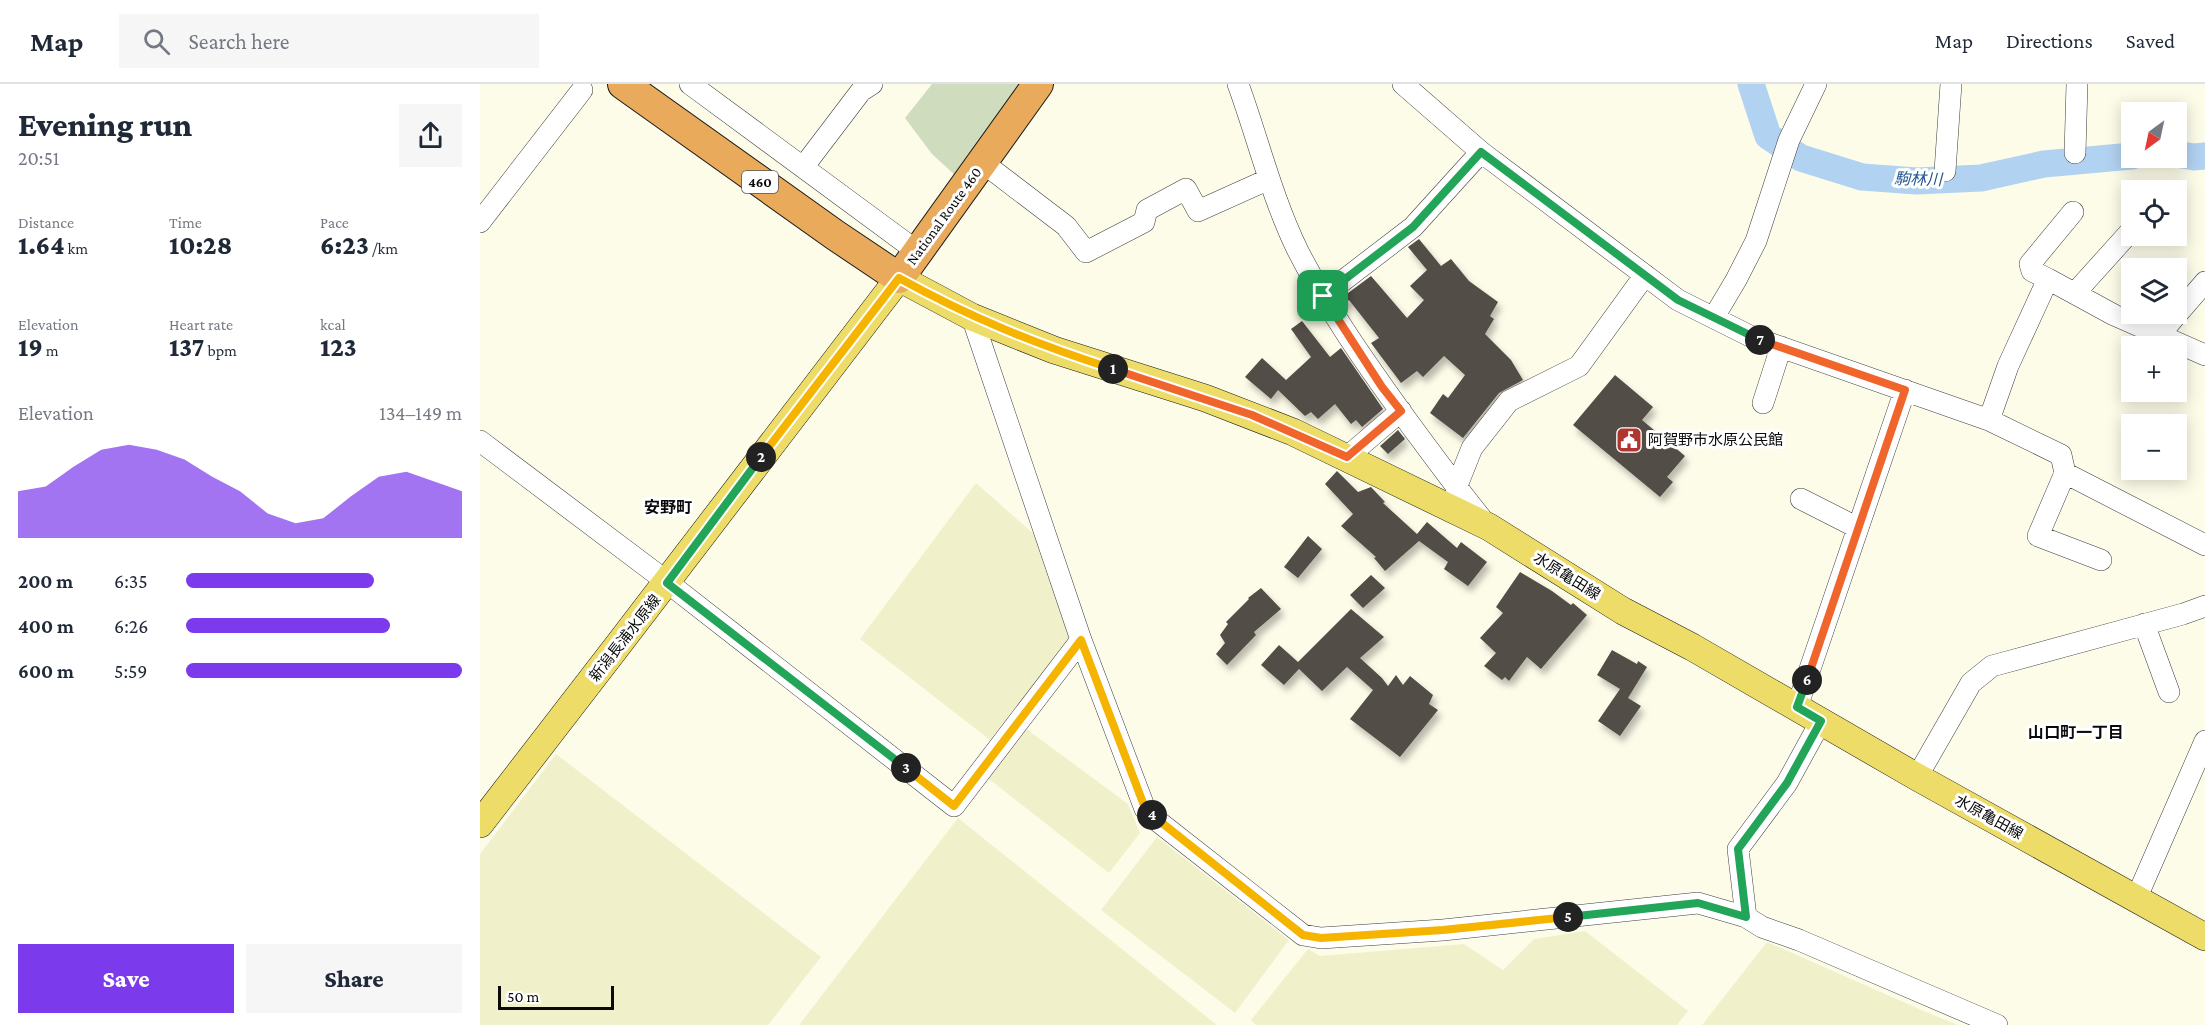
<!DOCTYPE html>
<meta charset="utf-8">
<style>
body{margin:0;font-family:"Crimson Pro","Noto Sans JP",serif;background:#f6f6f7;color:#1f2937;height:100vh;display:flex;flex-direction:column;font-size:22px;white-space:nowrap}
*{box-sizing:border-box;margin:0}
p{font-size:20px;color:#747a83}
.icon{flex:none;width:33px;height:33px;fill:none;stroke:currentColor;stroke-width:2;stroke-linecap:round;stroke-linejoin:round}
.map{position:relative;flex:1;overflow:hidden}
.sheet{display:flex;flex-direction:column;background:#fff;width:480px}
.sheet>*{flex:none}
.needle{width:39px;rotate:213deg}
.controls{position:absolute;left:1641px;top:18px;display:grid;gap:12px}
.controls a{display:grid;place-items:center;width:66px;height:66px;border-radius:0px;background:#fff;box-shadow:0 3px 15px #0003;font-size:30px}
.scale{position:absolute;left:18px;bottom:15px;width:116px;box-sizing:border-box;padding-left:6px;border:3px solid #0a0a0a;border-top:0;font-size:16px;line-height:21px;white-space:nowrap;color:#0a0a0a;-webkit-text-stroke:4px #fff;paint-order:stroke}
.pin{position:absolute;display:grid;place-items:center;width:51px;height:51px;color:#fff;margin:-26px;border-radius:12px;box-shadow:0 3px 9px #0006}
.km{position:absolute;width:30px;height:30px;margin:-15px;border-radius:50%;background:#222;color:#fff;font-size:16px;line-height:30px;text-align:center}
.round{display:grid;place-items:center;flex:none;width:63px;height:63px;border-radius:0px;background:#f6f6f7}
.head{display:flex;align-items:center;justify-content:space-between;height:102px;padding:0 18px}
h1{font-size:33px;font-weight:800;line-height:45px}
.stats{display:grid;grid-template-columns:repeat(3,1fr);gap:9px;height:102px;padding:6px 18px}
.stats div{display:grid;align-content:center}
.stats b{font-size:26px;font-weight:800}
.stats small{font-size:16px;font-weight:400}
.stats p{font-size:16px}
.chart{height:168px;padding:12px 18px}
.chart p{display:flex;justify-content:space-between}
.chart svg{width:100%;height:108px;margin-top:6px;fill:#7c3aed;opacity:.7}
.primary-button{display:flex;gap:12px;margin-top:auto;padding:12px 18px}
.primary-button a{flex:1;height:69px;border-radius:0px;background:#7c3aed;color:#fff;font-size:24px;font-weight:800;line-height:69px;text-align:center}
.primary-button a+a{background:#f6f6f7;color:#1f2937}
ul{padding:0 18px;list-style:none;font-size:20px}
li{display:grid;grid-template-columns:96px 72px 1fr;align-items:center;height:45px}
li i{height:15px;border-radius:8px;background:#7c3aed}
header{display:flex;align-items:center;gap:36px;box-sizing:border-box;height:84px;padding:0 30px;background:#fff;border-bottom:2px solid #e0e1e3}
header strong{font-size:28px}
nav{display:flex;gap:33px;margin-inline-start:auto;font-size:21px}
.search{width:420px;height:54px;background:#f6f6f7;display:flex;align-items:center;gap:15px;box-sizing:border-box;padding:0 21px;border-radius:0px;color:#747a83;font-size:22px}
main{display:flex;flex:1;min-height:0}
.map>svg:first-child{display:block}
.farmland{fill:#f0f1cb}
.cemetery{fill:#cfdcbd}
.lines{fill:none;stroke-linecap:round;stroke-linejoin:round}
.river{stroke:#b2d2f1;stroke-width:27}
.building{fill:#524d47;filter:url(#shadow)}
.minor-casing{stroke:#3d3d3d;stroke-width:22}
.major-casing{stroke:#1b1b1b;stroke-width:28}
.highway-casing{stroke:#1b1b1b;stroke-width:32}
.minor{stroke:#fff;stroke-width:21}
.major{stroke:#eedc68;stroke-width:27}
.highway{stroke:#e9ab5b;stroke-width:30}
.split-1-casing{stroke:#fff;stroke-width:12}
.split-2-casing{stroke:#fff;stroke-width:12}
.split-3-casing{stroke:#fff;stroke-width:12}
.split-4-casing{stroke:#fff;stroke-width:12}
.split-5-casing{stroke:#fff;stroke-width:12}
.split-6-casing{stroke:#fff;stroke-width:12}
.split-7-casing{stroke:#fff;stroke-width:12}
.split-8-casing{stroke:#fff;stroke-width:12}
.split-1{stroke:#f0652b;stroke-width:8}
.split-2{stroke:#f5b400;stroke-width:8}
.split-3{stroke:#22a559;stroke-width:8}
.split-4{stroke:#f5b400;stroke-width:8}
.split-5{stroke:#f5b400;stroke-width:8}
.split-6{stroke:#22a559;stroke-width:8}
.split-7{stroke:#f0652b;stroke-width:8}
.split-8{stroke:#22a559;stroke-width:8}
.labels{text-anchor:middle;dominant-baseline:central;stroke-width:6;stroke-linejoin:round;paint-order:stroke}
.shield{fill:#fff;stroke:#545454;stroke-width:1.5}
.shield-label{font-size:14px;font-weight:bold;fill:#0a0a0a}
.street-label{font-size:15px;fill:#0a0a0a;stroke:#fff}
.poi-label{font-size:15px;fill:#0a0a0a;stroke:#fff;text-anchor:start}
.water-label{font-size:16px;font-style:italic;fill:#1e5291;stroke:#fff}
.neighbourhood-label{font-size:16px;font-weight:bold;fill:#0a0a0a;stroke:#fff}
</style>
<header>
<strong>Map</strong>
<div class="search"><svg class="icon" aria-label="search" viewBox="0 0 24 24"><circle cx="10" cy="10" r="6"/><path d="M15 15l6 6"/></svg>Search here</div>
<nav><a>Map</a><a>Directions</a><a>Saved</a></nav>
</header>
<main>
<section class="sheet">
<div class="head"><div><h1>Evening run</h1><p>20:51</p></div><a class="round"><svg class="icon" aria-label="share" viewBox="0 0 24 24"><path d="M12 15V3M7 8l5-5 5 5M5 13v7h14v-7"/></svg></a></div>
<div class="stats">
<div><p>Distance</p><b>1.64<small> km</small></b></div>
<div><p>Time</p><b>10:28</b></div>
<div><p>Pace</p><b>6:23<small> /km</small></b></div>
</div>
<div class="stats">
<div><p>Elevation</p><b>19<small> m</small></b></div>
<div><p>Heart rate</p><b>137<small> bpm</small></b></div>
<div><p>kcal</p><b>123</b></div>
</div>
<div class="chart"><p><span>Elevation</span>134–149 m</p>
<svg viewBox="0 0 160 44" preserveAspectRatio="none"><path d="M0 44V25L10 23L20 15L30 8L40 6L50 8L60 12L70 19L80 25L90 34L100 38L110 36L120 27L130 19L140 17L150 21L160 25V44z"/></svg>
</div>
<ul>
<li><b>200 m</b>6:35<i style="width:68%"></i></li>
<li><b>400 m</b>6:26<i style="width:74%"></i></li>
<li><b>600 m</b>5:59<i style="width:100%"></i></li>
</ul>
<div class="primary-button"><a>Save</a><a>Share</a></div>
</section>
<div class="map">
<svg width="1725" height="941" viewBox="0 0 1725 941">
<defs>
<filter id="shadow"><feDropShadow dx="3.5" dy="6" stdDeviation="3" flood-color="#0004"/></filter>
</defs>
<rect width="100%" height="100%" fill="#fdfce9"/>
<path class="farmland" d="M496,399L556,452L591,552L510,656L380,555Z
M545,644L648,720L660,749L629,789L505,692Z
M76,670L341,873L288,941H0V770Z
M478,734L737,941H319Z
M677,753L809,856L755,929L621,826Z
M1105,847L1208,927L1197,941H776L771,936L828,865L840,872L984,860L1023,886L1054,855Z
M1287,858L1446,928L1478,941H1222Z"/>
<path class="cemetery" d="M452,0H544L477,93L452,70L425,34Z"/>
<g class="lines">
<path class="river" d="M1271,0L1288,52L1321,74L1382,93L1437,97L1501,94L1564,80L1652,72
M1696,70L1714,73L1725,72"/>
</g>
<path class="building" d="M939,155L961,182L971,175L989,197L1018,218L1010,232L1014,235L1005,250L1031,276L1043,296L1019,309L983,354L950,329L963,310L968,314L985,291L964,272L943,293L937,287L921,299L891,259L899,254L869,216L864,220L860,215L891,192L927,234L944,216L930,202L947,186L928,163Z
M822,237L850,273L861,264L903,325L882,343L876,336L871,340L855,320L838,335L831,328L825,332L798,306L791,315L765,293L782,274L806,296L831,273L811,245Z
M1135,291L1173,323L1162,336L1205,372L1187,393L1193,398L1180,413L1093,341Z
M918,346L925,355L908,370L900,362Z
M857,387L878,408L891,403L905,418L903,419L937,450L947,438L977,464L981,458L1007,478L988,502L964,485L968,478L939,457L905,487L894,474L896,473L861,442L873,430L845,400Z
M828,452L842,465L818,494L804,483Z
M1040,488L1072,507L1091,521L1093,519L1107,531L1061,585L1047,573L1029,597L1025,593L1022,596L1004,582L1016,569L1000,554L1023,529L1016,523Z
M891,491L905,504L883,524L870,511Z
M781,504L801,525L774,548L776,551L747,581L736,570L745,559L740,551L748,540L746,538L769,515L768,514Z
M871,525L904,553L880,574L902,594L908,602L916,591L923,601L930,592L953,611L949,620L958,626L920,673L870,635L893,606L867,583L842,607L819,585L804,601L781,581L799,561L818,578Z
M1132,566L1157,580L1158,577L1167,583L1148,614L1161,622L1140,652L1118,637L1140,605L1117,591Z"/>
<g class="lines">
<g class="minor-casing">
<path id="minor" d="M210,0L438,168
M758,0C778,55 792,114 818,167C848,226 887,281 926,335C952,370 978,406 1006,440
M923,0L1001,68L1198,216L1272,253L1509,336L1581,371L1585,389L1558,452L1621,476
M1595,69L1597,0
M502,78L586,142L606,168L664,138L667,126L706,105L718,127L789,95
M324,82L381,7L392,0
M1465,87L1471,0
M0,138L102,6
M1568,195L1552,187L1550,180L1593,128
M1595,209L1649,149
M843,212L933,143L1001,68
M492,233L601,556L665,725L675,735L823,851L841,854L963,846L1218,819L1266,833L1282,843L1319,856L1517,941
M1234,233L1256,196L1276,157L1309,56L1336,0
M1680,250L1725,198
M1283,319L1301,263
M1509,336L1528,282L1568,195L1634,231L1725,271
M0,357L178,491L474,722L601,556
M867,373L921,327
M1585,389L1725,461
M976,404L992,364L1029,317L1099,282L1165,191
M1321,415L1378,444
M1664,540L1689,608
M1317,623L1425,306
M1437,693L1491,599L1512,582L1703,530L1725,522
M1656,815L1725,657
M1266,833L1258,765L1307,699L1341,637"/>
</g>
<g class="major-casing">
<path id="major" d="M0,740C141,559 279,375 419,194L492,233L534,250L574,266L725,314L813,348L1009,443L1143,527L1212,563L1437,693L1725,853"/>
</g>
<g class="highway-casing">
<path id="highway" d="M143,0L355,151L419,194L558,0"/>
</g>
<use href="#minor" class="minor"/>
<use href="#major" class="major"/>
<use href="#highway" class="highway"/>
</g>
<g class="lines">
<g class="split-1-casing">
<path id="split-1" d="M633,285L772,331L867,373L921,327L902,303L843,212"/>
</g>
<g class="split-2-casing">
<path id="split-2" d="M281,373L419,194C491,234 556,260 633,285"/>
</g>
<g class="split-3-casing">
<path id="split-3" d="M281,373L187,499L426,684"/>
</g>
<g class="split-4-casing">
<path id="split-4" d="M426,684L474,722L601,556L665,724L672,731"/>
</g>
<g class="split-5-casing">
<path id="split-5" d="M672,731L823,851L841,854L963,846L1088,833"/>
</g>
<g class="split-6-casing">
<path id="split-6" d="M1088,833L1218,819L1266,833L1258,765L1307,699L1341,637L1317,623L1327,596"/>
</g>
<g class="split-7-casing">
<path id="split-7" d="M1280,256L1425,306L1327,596"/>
</g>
<g class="split-8-casing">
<path id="split-8" d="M843,212L933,143L1001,68L1198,216L1280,256"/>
</g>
<use href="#split-1" class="split-1"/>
<use href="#split-2" class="split-2"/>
<use href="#split-3" class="split-3"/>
<use href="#split-4" class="split-4"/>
<use href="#split-5" class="split-5"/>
<use href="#split-6" class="split-6"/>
<use href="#split-7" class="split-7"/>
<use href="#split-8" class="split-8"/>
</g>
<defs>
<g id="civic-square" transform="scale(1.35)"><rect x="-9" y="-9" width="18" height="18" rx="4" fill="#ae362e" stroke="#fff"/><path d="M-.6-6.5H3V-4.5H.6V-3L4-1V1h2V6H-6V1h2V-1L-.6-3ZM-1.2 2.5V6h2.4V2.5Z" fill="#fff"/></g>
</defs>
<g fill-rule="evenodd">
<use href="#civic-square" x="1149" y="356"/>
</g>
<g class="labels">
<rect class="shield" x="262" y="87" width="36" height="22" rx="4.5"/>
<g class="shield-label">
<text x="280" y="98">460</text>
</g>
<g class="street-label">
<text transform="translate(464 132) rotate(-54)">National Route 460</text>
<text transform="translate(1087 492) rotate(32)">水原亀田線</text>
<text transform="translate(145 554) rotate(-52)">新潟長浦水原線</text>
<text transform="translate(1509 733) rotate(29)">水原亀田線</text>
</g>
<g class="poi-label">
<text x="1168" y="356">阿賀野市水原公民館</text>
</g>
<g class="water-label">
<text transform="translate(1438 95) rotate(1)">駒林川</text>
</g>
<g class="neighbourhood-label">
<text x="188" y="423">安野町</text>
<text x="1596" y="648">山口町一丁目</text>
</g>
</g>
</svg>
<div class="controls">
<a><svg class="needle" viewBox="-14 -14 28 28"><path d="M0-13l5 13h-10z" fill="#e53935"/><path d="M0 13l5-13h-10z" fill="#747a83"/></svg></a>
<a><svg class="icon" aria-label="locate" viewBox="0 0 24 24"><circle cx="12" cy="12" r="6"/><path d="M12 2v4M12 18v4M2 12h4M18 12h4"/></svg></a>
<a><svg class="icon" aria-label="layers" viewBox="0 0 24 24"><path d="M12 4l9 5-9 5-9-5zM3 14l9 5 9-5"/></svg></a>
<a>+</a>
<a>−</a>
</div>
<div class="scale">50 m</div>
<div class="pin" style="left:843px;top:212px;background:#1e9e55"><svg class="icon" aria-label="arrive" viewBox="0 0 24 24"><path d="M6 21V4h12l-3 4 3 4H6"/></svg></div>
<b class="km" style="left:633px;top:285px">1</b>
<b class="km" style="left:281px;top:373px">2</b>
<b class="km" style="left:426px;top:684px">3</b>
<b class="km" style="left:672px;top:731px">4</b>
<b class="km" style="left:1088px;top:833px">5</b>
<b class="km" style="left:1327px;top:596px">6</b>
<b class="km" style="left:1280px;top:256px">7</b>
</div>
</main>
